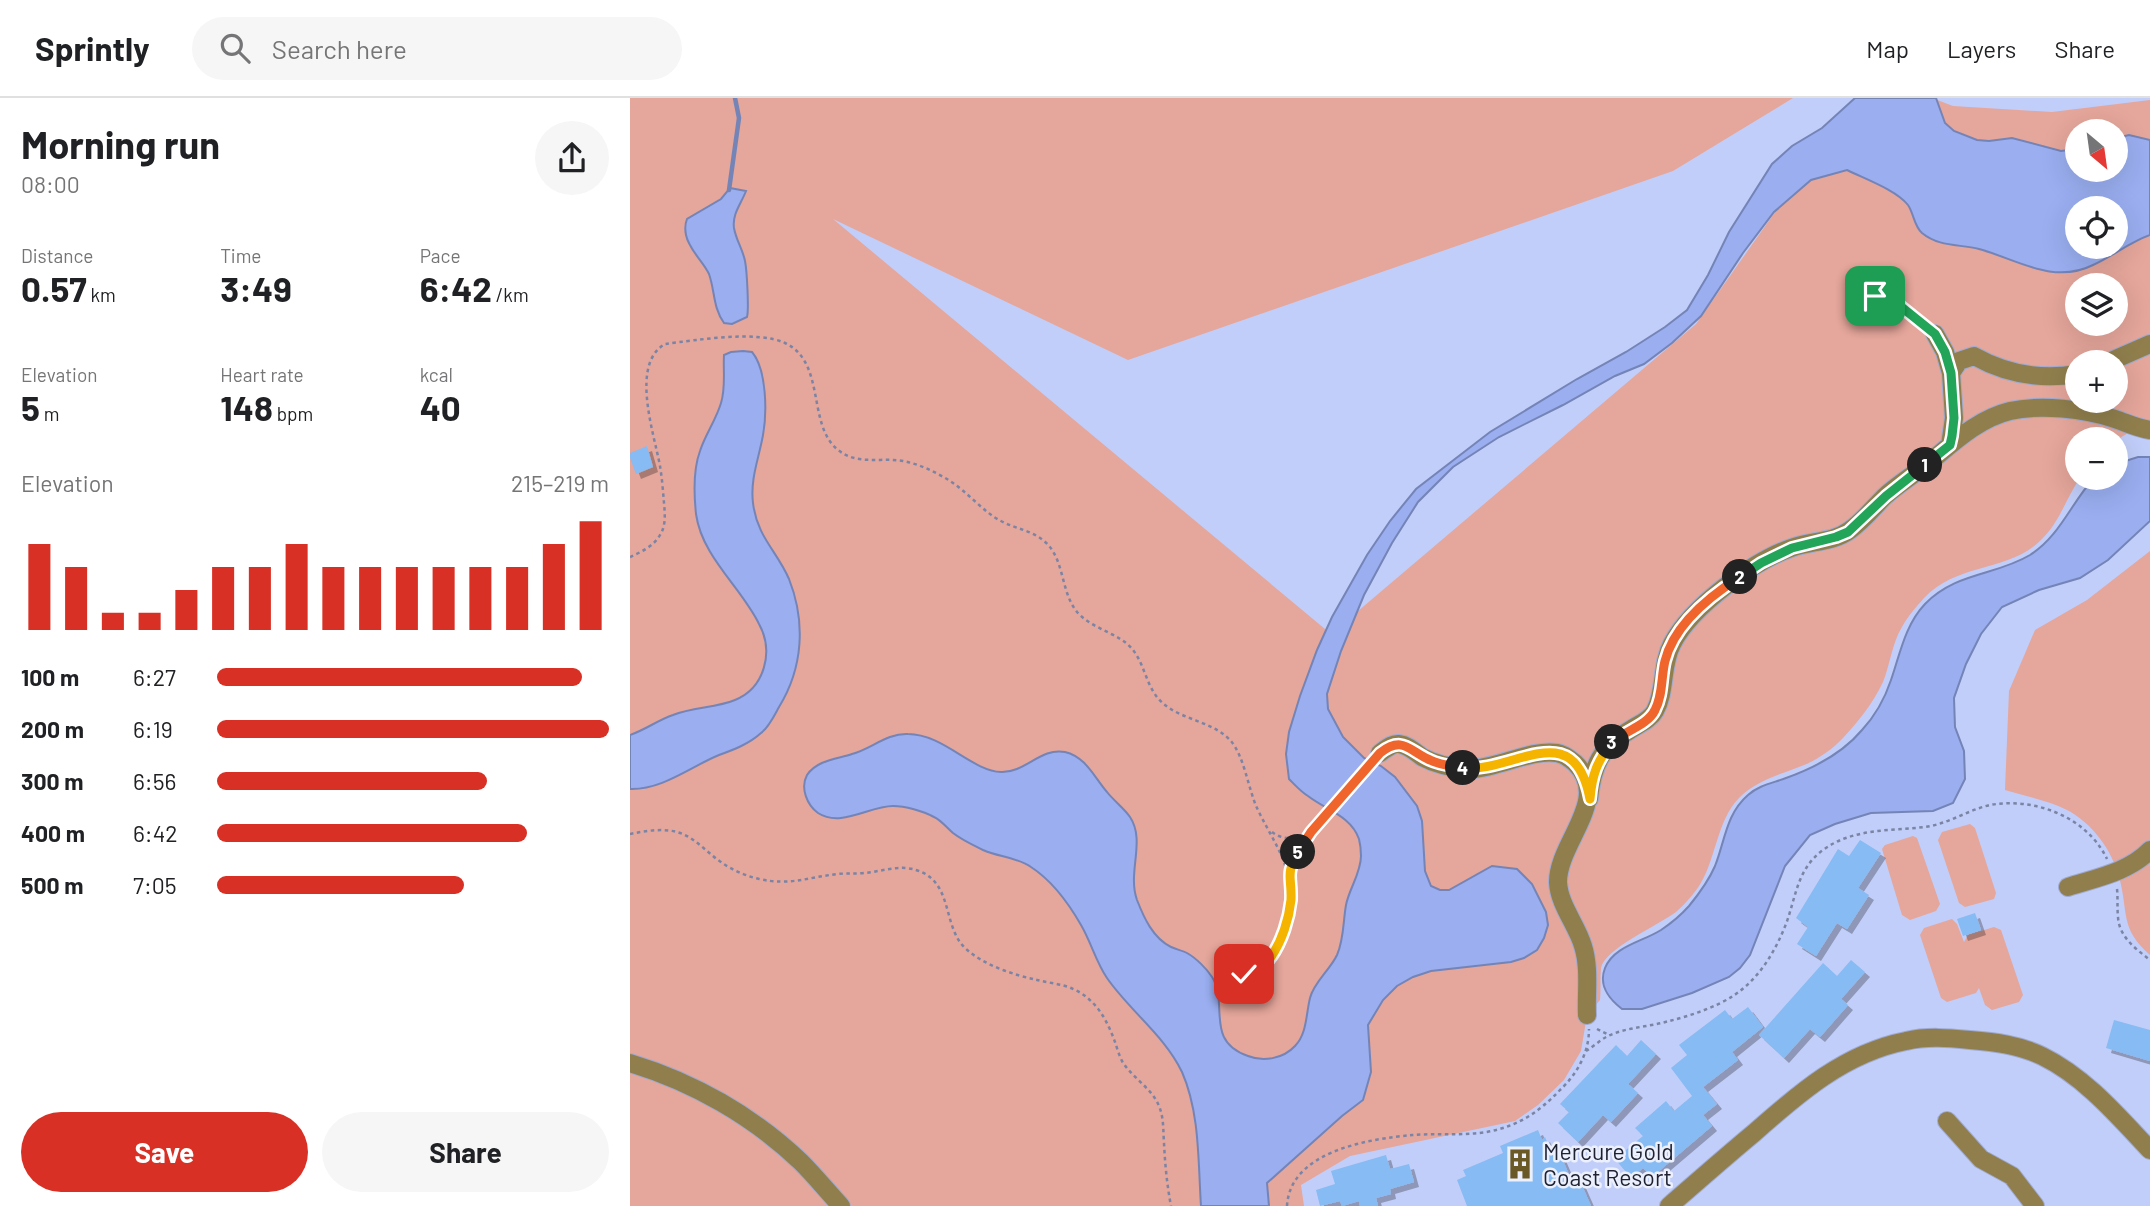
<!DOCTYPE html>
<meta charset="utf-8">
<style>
body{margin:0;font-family:Barlow,sans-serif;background:#f6f6f6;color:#202124;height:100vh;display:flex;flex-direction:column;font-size:26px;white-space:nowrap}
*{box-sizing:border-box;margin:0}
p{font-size:23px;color:#757577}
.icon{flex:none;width:38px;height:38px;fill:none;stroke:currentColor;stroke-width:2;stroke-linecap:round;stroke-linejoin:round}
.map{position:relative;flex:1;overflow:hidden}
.drawer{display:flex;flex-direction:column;background:#fff;width:630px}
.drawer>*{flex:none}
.needle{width:46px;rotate:151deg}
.tools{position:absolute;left:1435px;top:21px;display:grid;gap:14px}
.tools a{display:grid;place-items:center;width:63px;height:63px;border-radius:50%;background:#fff;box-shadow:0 7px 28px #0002;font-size:35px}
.pin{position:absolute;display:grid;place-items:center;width:60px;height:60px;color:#fff;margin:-30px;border-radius:14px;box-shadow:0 4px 10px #0006}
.km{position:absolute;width:35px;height:35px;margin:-18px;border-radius:50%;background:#222;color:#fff;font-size:19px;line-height:35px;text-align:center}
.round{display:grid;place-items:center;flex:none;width:74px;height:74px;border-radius:37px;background:#f6f6f6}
.head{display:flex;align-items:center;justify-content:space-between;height:119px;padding:0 21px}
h1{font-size:38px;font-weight:700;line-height:52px}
.stats{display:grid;grid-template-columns:repeat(3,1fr);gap:10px;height:119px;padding:7px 21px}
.stats div{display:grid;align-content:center}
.stats b{font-size:35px;font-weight:700}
.stats small{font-size:19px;font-weight:400}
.stats p{font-size:19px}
.chart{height:196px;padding:14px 21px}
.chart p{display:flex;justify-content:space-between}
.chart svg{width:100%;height:126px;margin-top:7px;stroke:#d93025;stroke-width:6}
.action{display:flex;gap:14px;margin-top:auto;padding:14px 21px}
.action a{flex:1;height:80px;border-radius:42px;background:#d93025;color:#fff;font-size:28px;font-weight:700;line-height:80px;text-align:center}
.action a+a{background:#f6f6f6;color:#202124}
ul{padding:0 21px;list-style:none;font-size:23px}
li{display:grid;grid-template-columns:112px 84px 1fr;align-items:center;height:52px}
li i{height:18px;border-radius:9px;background:#d93025}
header{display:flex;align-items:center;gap:42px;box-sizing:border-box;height:98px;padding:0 35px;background:#fff;border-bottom:2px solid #e0e0e0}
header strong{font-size:33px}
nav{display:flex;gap:38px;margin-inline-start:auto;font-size:24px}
.search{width:490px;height:63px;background:#f6f6f6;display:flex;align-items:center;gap:18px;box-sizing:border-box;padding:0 24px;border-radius:38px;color:#757577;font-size:26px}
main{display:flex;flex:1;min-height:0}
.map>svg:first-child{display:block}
.green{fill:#e5a69b;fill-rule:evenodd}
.water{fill:#9aaef0;stroke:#7484b7;stroke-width:2;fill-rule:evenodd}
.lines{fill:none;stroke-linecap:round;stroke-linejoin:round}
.stream{stroke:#7484b7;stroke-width:4.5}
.building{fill:#87bbf3;filter:url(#shadow)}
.minor-casing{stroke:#a0abd1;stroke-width:20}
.path{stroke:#7b84a4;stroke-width:2.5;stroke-dasharray:3.5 3.5;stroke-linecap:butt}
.minor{stroke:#907f4d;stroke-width:18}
.split-1-casing{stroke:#fff;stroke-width:14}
.split-2-casing{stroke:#fff;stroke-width:14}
.split-3-casing{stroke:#fff;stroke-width:14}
.split-4-casing{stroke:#fff;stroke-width:14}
.split-5-casing{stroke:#fff;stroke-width:14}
.split-6-casing{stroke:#fff;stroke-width:14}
.split-1{stroke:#22a559;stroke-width:9}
.split-2{stroke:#22a559;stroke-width:9}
.split-3{stroke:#f0652b;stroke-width:9}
.split-4{stroke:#f5b400;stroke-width:9}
.split-5{stroke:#f0652b;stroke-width:9}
.split-6{stroke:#f5b400;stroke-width:9}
.labels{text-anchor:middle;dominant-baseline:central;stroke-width:5;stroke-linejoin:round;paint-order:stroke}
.poi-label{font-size:23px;fill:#1d2131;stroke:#ecf0fd;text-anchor:start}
</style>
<header>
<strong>Sprintly</strong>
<div class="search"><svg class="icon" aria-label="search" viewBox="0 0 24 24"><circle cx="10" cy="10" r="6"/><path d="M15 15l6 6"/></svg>Search here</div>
<nav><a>Map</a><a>Layers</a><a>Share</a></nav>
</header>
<main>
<section class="drawer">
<div class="head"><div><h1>Morning run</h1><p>08:00</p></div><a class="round"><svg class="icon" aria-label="share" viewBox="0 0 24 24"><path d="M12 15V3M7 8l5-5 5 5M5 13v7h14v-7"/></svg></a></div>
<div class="stats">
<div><p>Distance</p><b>0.57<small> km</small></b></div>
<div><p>Time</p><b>3:49</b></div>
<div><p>Pace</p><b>6:42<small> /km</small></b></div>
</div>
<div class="stats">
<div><p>Elevation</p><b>5<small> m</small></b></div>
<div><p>Heart rate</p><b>148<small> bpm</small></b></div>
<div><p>kcal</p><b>40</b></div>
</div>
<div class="chart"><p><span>Elevation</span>215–219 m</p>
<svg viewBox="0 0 160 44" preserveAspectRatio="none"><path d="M5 44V14M15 44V22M25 44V38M35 44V38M45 44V30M55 44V22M65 44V22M75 44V14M85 44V22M95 44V22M105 44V22M115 44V22M125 44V22M135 44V22M145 44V14M155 44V6"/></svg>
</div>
<ul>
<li><b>100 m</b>6:27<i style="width:93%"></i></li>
<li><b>200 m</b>6:19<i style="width:100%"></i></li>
<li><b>300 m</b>6:56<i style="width:69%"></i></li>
<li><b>400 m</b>6:42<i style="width:79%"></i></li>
<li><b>500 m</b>7:05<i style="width:63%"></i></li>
</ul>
<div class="action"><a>Save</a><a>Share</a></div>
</section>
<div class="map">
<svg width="1520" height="1108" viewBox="0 0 1520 1108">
<defs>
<filter id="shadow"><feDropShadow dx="5" dy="5" stdDeviation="0" flood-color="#0004"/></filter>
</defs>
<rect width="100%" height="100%" fill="#c1cef9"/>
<path class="green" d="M0,0H1163L1043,73L498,262L203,121L701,536L1066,226L1191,49L1302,0L1323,8L1422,14L1520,2V331L1500,334L1486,342L1447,341V380H1450C1436,400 1430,424 1411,442C1379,474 1328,464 1294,500C1287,508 1277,519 1272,529C1262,545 1260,567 1253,584C1243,605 1229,623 1213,640C1204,650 1187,662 1174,667C1152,676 1127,682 1109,700C1086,723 1086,765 1067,791C1061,799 1053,808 1046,814C1029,827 974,851 971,870C970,880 971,892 970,902L957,917L951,953L934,982L908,1007L885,1023L720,1058L671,1087L674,1108H0ZM1447,33H1486V72H1447ZM1447,110H1486V149H1447ZM1447,187H1486V226H1447ZM1447,264H1486V303H1447Z
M1520,453V857C1489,830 1499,814 1489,779C1482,752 1462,725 1437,712C1419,703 1395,698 1375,692L1379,593L1405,532L1457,502Z
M1340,726L1345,730L1366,795L1364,801L1335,809L1329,805L1308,742L1312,734Z
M1283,738L1287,740L1310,806L1306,813L1280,822L1272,817L1252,751L1255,747Z
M1322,821L1327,826L1334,844L1338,837L1364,829L1371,832L1393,897L1389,904L1362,912L1355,907L1349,890L1346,895L1317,904L1311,900L1290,837L1294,830Z"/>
<path class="water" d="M1225,0H1306L1315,25L1324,33L1347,42L1359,43L1382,40L1431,53L1447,51V72H1486V40L1499,37L1520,42V137C1500,144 1483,158 1463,167C1423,187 1386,161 1349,151C1329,146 1309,149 1292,135C1284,128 1284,116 1278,107C1266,92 1235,81 1217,72L1181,82L1144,114L1113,155L1071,218L1042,245L1014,266L985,278L933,307L869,339L823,369L788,404L762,445L734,497L711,553L697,596L698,611L713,639L734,660L751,668L765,679L787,708L792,723L795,773L801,788L810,792H819L862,768L887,771L902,786L916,814L918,827L914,840L907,852L894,860L881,864L801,873L783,879L767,888L753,902L738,927L741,974L733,1002L712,1018L637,1085L639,1108H571C568,1064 570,1015 552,974C535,938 499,912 477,880C466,864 461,844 451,827C439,806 421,782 401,769C387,759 368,759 353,752C343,747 332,742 323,735C317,730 311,722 304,719C293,713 275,708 263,708C239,708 211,730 188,715C177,707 170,690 177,677C187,662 207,661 222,656C241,651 257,635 278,636C313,636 342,673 371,674C395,675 411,649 435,654C456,659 464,679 477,694C484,703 494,710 500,719C516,743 497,774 507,802C514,820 523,840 541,849C543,850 556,854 557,855C566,860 577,871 582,879C599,905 574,943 618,958C633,964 653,961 665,948C677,936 676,916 680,900C684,884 700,872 707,857C714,841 713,824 716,807C719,791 731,775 731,758C731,754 730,745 729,741C721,718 696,712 678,698C671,694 665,687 659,681L656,656L659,634L670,598L687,552L702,519L737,457L760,423L786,391L860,334L947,281L996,254L1035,229L1057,212L1078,177L1099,134L1142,66L1162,48L1192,30ZM1447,110H1486V149H1447Z
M100,90L116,93C111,106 102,116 104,130C106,142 113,152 115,163C117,173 119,212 117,219L102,226L94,225C83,210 85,193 79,176C73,163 59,152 56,137C55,132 55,126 57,121L91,101Z
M113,253L122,254C137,272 137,315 133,337C129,360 120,381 123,405C127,439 147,453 159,481C176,524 173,570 149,609C144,618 139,629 131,635C119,646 103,652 89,657C60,669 32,692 0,691V637C15,632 28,622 43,617C63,609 86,610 105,602C135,590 144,553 129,526C111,489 72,459 66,416C64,397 63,372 70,353C75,337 86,322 91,305C96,289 93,273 94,257L101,254Z
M1508,359H1520V423L1478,462L1450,480L1409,492L1372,509L1351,536L1336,566L1324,600L1325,629L1334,653L1335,681L1323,705L1303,713L1241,715L1205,726L1180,737L1155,768L1120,857L1110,870L1099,879L1062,895L1012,911H992C979,901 968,888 975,870C984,848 1012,844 1031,832C1040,826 1051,817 1059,808C1068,797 1079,782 1085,768C1095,743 1096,716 1118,697C1129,687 1143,685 1156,680C1184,670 1212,656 1232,632C1244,619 1255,600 1261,582C1270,556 1275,527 1295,506C1326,474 1365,478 1400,457C1430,438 1441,405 1464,380H1486V366Z"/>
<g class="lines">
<path class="stream" d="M99,92L109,20L105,0"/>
</g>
<path class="building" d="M17,348L23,369L6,376L0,360V355Z
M1230,742L1251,755L1228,790L1239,797L1217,831L1207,825L1186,858L1167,846L1178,829L1166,820L1208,751L1219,758Z
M1345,815L1351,832L1333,838L1327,821Z
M1221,862L1235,874L1211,901L1218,907L1190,939L1180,931L1154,960L1129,937L1193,865L1207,878Z
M1118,909L1133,929L1102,954L1108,962L1073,989L1087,1006L1073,1017L1082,1028L1022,1079L1013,1070L1001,1080L985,1061L1013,1038L1005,1030L1036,1003L1044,1013L1062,998L1041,970L1057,957L1049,947L1095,912L1102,921Z
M1484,922L1520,932V963L1476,950Z
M1011,942L1026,956L998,986L1008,995L981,1024L973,1017L948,1044L928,1025L939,1014L930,1006L986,947L997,958Z
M908,1032L912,1042L915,1039L924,1060L931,1058L943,1086L950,1083L961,1108H837L827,1082L836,1078L833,1072L873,1055L870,1048Z
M756,1057L760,1071L779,1066L784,1084L760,1091L761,1096L746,1100L748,1108H730L729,1103L712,1108L710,1103L690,1108L686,1092L705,1086L701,1073Z"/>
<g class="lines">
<g class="minor-casing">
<path id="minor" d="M1305,236L1315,254L1321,275
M1479,264L1520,246
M1320,347L1324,320L1321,275L1329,263L1344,258C1376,276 1411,282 1447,276
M750,655C756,651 762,645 769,646C778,647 785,654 792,659C805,666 824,670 838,671C867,671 900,651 927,655C934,656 940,661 945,665C982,701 928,744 928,784C929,807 947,827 953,848C960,870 956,895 957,917
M959,701C962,669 971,648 1000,632C1009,626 1020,622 1025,613C1036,593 1031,567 1042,546C1061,509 1124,462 1164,449C1183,443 1204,444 1220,432C1233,423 1243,410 1254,399C1267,387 1282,378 1296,367C1322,346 1347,321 1380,313C1410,306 1455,311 1485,321C1497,325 1507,330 1520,332
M1438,789C1466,780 1499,774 1520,752
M0,965C63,984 123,1018 171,1064C185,1078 198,1094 211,1108
M1317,1023L1351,1061L1382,1078L1405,1108
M1039,1108C1067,1084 1095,1059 1124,1035C1169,995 1215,955 1276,943C1297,938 1319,940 1340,942C1365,944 1389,947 1412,958C1455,979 1488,1018 1520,1052"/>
</g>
<path class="path" d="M1264,203L1234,196L1231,189L1235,180L1244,179L1264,203L1293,227
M0,459C11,454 24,448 30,437C36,428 35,416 34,405C33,393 32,380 30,368C24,335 0,266 35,246C67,242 127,232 155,245C196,264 177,326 207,351C226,368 251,359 273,363C289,366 303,373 317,381C337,393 353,414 371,423C386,431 401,432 414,443C435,460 430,493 447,514C463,532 490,535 503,552C514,566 516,585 527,599C545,622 580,621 600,642C614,657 618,690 627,710C641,740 660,763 661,798C661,822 648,841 640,863C637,870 637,881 631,887C627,892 622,892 617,890C605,870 630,870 641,861
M642,734C653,743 669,741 681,734L741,665
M0,736C15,733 32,730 47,734C65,739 76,754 91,764C102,772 116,778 129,781C161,788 178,779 208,776C217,775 225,776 234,775C248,774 262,769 276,770C326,776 310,826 335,850C353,867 384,877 407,882C419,885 433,886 443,891C466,901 477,922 485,944C487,950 489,957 492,963C502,980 522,990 529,1008C534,1020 533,1032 534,1045C535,1066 537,1087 541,1108
M659,774L664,762L679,737
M1487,791C1488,800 1487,809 1488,819C1489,839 1506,851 1520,862
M967,931L979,937
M956,953C963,949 970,942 978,938C997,929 1019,929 1039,923C1060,918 1086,909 1103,898C1129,881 1145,854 1156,826C1166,799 1167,771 1193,752C1223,730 1260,733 1295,729C1318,726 1338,712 1360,707C1405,699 1457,719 1477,761
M657,1108C660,1053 739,1041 782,1037C807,1035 832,1038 857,1034C888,1028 908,1015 930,992C947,976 959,955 959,931"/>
<use href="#minor" class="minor"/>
</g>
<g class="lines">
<g class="split-1-casing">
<path id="split-1" d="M1245,198L1264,203L1305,236L1315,254L1321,275L1324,320L1322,338L1320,347L1295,367"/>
</g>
<g class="split-2-casing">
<path id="split-2" d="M1110,479L1131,465L1162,450L1206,439L1218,434L1256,398L1295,367"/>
</g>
<g class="split-3-casing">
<path id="split-3" d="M982,644C995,633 1018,627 1025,612C1033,597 1031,579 1035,563C1044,527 1080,498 1110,479"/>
</g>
<g class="split-4-casing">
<path id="split-4" d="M833,670C884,675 944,616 960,701C962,676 967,664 982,644"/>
</g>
<g class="split-5-casing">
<path id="split-5" d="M668,754L681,734L750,655C773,637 779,653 800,662C810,667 822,668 833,670"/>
</g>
<g class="split-6-casing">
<path id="split-6" d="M614,876C622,868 635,869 641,859C652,843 659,821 661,802C662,778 655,778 668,754"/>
</g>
<use href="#split-1" class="split-1"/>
<use href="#split-2" class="split-2"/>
<use href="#split-3" class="split-3"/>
<use href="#split-4" class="split-4"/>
<use href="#split-5" class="split-5"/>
<use href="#split-6" class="split-6"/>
</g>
<defs>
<g id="building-bare" transform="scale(2.415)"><path d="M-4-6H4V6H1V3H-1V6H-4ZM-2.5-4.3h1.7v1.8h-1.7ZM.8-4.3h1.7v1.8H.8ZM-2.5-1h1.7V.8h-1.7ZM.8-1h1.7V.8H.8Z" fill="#6a5926" stroke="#ecf0fd" stroke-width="2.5" paint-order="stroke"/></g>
</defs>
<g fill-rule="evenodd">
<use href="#building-bare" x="890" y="1066"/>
</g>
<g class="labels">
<g class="poi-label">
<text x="913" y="1053">Mercure Gold<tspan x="913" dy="26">Coast Resort</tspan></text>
</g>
</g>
</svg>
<div class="tools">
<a><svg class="needle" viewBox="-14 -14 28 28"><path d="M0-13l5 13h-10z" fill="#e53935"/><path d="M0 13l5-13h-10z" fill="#757577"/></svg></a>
<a><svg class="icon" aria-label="locate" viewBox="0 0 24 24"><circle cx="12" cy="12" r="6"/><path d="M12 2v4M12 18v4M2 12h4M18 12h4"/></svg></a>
<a><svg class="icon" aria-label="layers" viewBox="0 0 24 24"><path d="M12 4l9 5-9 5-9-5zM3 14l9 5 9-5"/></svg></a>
<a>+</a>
<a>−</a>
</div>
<div class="pin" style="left:1245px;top:198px;background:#1e9e55"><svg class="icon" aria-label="arrive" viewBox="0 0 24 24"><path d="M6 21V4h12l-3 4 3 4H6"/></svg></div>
<div class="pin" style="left:614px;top:876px;background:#d93025"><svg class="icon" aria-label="check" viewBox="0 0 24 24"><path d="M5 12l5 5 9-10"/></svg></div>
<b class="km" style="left:1295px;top:367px">1</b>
<b class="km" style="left:1110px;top:479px">2</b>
<b class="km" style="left:982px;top:644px">3</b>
<b class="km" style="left:833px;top:670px">4</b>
<b class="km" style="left:668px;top:754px">5</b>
</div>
</main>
